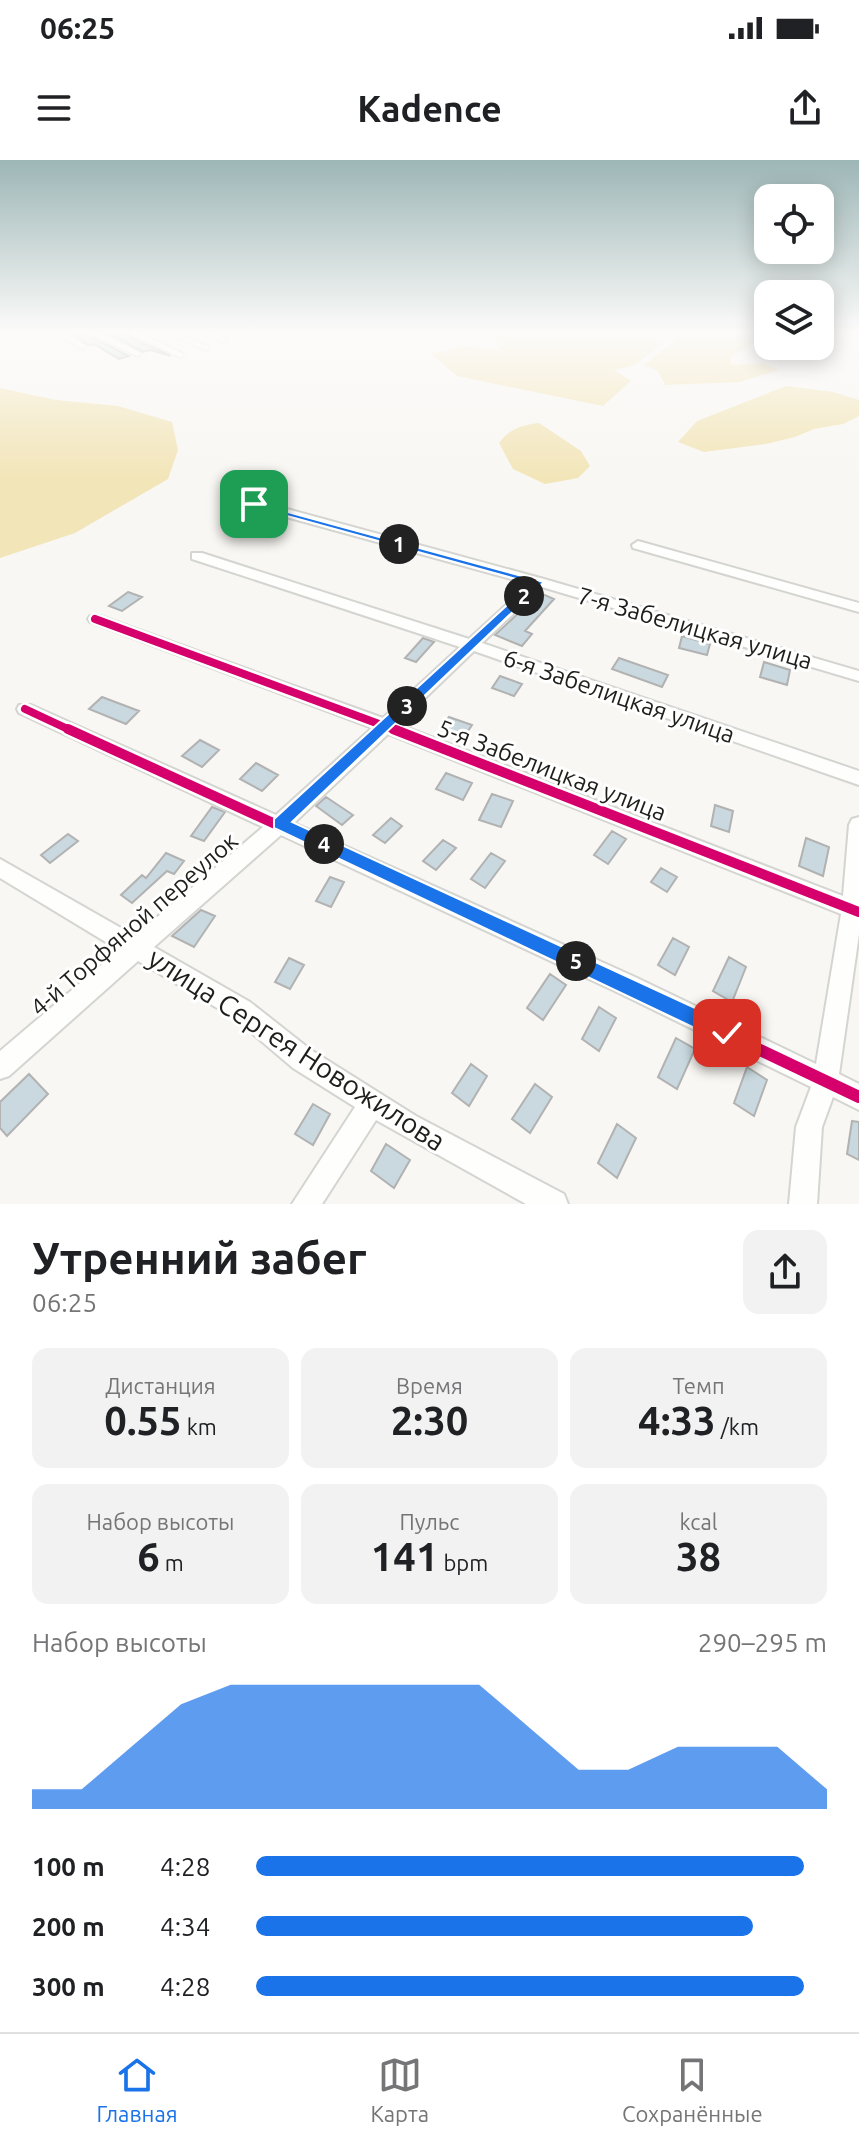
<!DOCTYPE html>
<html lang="ru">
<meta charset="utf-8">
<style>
body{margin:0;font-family:Ubuntu,sans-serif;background:#f2f2f2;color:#202124;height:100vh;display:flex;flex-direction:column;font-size:30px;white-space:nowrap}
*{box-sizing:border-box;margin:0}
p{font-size:26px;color:#757577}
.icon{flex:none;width:44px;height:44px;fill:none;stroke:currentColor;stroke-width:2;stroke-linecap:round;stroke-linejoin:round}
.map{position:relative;height:1044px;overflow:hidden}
.drawer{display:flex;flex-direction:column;background:#fff;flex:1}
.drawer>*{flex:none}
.controls{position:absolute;left:754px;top:24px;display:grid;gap:16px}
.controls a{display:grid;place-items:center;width:80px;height:80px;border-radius:16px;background:#fff;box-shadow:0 4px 20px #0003;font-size:40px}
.pin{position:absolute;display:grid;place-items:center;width:68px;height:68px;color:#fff;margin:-34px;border-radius:16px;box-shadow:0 4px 12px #0006}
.km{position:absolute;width:40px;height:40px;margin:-20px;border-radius:50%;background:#222;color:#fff;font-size:22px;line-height:40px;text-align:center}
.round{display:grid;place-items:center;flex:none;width:84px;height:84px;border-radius:16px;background:#f2f2f2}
.headline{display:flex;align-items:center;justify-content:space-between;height:136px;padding:0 32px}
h1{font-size:44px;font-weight:700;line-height:60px}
.figures{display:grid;grid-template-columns:repeat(3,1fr);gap:12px;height:136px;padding:8px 32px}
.figures div{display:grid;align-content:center;border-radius:16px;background:#f2f2f2;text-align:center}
.figures b{font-size:40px;font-weight:700}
.figures small{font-size:22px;font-weight:400}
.figures p{font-size:22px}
.chart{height:224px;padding:16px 32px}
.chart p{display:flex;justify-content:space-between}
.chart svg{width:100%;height:144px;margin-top:8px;fill:#1a73e8;opacity:.7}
ul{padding:0 32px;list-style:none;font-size:26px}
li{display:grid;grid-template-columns:128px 96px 1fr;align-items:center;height:60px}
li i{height:20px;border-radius:10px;background:#1a73e8}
.status{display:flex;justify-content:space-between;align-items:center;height:56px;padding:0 40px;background:#fff;direction:ltr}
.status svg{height:22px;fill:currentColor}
header{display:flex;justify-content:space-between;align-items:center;height:104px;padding:0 32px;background:#fff;font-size:36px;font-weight:700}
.tab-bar{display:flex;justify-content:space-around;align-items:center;height:112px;border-top:2px solid #e0e0e0;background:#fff;font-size:22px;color:#757577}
.tab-bar a{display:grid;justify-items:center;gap:4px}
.tab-bar .on{color:#1a73e8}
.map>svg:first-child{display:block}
.green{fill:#f2e5b8}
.building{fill:#c9d9df;stroke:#b1b2b1;stroke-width:2}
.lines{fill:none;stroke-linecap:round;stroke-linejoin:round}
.lane-casing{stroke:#d4d4d1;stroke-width:7}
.street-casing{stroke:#d4d4d1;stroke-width:4}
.lane{stroke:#fefefd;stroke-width:5}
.street{fill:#fefefd;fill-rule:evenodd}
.cycleway-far2-casing{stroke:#fff;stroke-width:13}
.cycleway-far1-casing{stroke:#fff;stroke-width:15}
.cycleway-casing{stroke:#fff;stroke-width:17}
.cycleway-far2{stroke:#d6006c;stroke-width:8}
.cycleway-far1{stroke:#d6006c;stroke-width:10}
.cycleway{stroke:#d6006c;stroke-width:12}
.route{fill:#1a73e8;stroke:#fff;stroke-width:2}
.labels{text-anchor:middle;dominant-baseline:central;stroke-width:6;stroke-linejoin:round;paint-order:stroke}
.street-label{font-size:24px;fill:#1e1e1b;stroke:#fff}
.near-street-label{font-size:28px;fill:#1e1e1b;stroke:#fff}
</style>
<div class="status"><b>06:25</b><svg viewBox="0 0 49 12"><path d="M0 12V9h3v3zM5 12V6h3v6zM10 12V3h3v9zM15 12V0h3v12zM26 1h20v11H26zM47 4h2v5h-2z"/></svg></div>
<header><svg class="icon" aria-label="menu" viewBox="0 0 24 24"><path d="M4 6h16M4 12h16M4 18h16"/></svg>Kadence<svg class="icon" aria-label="share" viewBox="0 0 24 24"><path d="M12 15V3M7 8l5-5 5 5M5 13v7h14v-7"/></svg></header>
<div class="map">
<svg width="859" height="1044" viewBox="0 0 859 1044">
<rect width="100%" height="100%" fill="#f8f7f3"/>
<path class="green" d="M442,173H652L648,178L664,183L634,205L614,210L631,221L603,246L457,216L431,194L463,186L497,190L504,182Z
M680,173H768V179L753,183L731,197V205L764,203L779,210L740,222L665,225L658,211L644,205L675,181Z
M786,226L833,232L859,240V256L843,264L814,269L795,277L766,284L704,292L678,282L697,261Z
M0,228L56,240L118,246L172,262L178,290L168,319L75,373L0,398Z
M539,263L581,291L590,306L578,318L545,324L513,309L499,283C509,269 522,265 539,263Z"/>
<path class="building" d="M72,173H90L93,178L129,196L119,199L94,184L88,185Z
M108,173H129L132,178L171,196L150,190L143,192Z
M128,432L142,437L122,451L109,446Z
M540,433L554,439L525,471L532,474L522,486L495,475Z
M682,476L710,484L707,495L679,488Z
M423,478L434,482L416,502L405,498Z
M619,498L668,515L662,527L612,509Z
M764,502L790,510L787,525L760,517Z
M500,516L522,524L514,536L492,528Z
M102,537L139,551L126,564L89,549Z
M449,557L472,565L464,577L441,567Z
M200,580L219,590L202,607L182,596Z
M256,603L278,615L262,631L240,619Z
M446,613L472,623L463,640L436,629Z
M492,634L513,641L501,667L479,660Z
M326,637L353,655L342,665L316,646Z
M715,645L733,651L729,672L711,666Z
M212,647L225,652L204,681L191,676Z
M391,658L402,666L385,683L373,675Z
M612,671L626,679L608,704L594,695Z
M68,674L78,681L50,703L41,695Z
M806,678L829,687L823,716L799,706Z
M443,680L456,688L436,710L423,701Z
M166,693L184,701L174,714L167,711L132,743L121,735L142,715L146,718Z
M491,693L505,701L485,728L471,719Z
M661,708L677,717L667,732L651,722Z
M330,717L344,722L331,747L316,741Z
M201,750L215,756L194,787L172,776Z
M673,778L689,787L675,815L658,805Z
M729,797L746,807L732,842L713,831Z
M289,798L304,805L290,829L275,822Z
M550,814L566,825L543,860L527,848Z
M599,847L616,858L599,891L582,879Z
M676,878L695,889L677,929L658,917Z
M471,904L487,916L469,946L452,933Z
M747,907L767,920L754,956L734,943Z
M29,914L48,934L7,976L0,968V942Z
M535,924L552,937L530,973L512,959Z
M313,944L330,954L313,985L295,974Z
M852,961L859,962V1000L847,994Z
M617,964L636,978L617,1018L598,1003Z
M386,984L410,1000L394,1028L371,1011Z"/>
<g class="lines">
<g class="lane-casing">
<path id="lane" d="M95,173L138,194
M134,173L181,195
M173,173L206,188
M206,173L225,181
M245,173L250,175
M64,175L83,187"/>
</g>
<g class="street-casing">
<path id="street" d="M254,340L544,419L859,511V521L542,427L482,483L859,611V625L474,491L398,564L843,736L849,665L852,659L859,657V774L839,914L859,924V950L833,937L822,967L817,1044H789L796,967L811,927L619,833L281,675L154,787L250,842L311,890L416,956L564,1034L568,1044H526L376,960L322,1044H292L355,947L293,908L234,858L138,801L9,916L0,919V891L119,790L0,718V699L135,776L263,667L19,553L17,549L19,545H31L276,655L372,568L90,462L88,459L90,456H100L383,558L460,487L192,399V393H202L469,479L529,424L250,347V341ZM388,574L841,754L816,904L635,817L294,663Z
M638,381L859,443V452L633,388L632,385Z"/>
</g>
<use href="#lane" class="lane"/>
<use href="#street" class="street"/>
<g class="cycleway-far2-casing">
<path id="cycleway-far2" d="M95,459L398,571
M25,549L72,571"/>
</g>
<g class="cycleway-far1-casing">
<path id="cycleway-far1" d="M68,569L528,780
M393,569L859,752"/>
</g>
<g class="cycleway-casing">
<path id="cycleway" d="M524,778L859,937"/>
</g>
<use href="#cycleway-far2" class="cycleway-far2"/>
<use href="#cycleway-far1" class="cycleway-far1"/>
<use href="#cycleway" class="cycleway"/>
</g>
<linearGradient id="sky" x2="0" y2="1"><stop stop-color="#9db6b6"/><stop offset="0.54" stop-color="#fcfbfa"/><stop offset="1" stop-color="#fcfbfa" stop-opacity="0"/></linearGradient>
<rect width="859" height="319" fill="url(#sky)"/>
<path class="route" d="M251,342L544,422L292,662L734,866L736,873L734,880L727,883L720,880L274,668V659L531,423L251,346Z"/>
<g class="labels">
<g class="street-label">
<text transform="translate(695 468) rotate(16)">7-я Забелицкая улица</text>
<text transform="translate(619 536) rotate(19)">6-я Забелицкая улица</text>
<text transform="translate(552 610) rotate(21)">5-я Забелицкая улица</text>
<text transform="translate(134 764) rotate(-41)">4-й Торфяной переулок</text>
</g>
<g class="near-street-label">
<text transform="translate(297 889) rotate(33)">улица Сергея Новожилова</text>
</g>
</g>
</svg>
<div class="controls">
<a><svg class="icon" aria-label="locate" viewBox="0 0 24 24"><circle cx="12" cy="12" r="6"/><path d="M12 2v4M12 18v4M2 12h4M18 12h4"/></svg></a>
<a><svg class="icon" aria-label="layers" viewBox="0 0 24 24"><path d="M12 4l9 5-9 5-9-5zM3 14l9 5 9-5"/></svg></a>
</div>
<div class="pin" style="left:254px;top:344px;background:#1e9e55"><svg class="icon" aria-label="arrive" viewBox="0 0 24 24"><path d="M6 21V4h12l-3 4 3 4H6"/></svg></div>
<div class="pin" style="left:727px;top:873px;background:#d93025"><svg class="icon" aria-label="check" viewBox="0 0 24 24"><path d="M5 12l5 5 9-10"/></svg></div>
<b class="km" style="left:399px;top:384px">1</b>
<b class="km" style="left:524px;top:436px">2</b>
<b class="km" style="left:407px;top:546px">3</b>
<b class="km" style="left:324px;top:684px">4</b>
<b class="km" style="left:576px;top:801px">5</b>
</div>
<section class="drawer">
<div class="headline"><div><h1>Утренний забег</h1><p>06:25</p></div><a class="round"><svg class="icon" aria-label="share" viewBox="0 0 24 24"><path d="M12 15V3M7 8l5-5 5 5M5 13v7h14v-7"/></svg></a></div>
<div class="figures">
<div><p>Дистанция</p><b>0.55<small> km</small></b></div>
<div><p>Время</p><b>2:30</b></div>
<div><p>Темп</p><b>4:33<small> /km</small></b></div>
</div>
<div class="figures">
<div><p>Набор высоты</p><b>6<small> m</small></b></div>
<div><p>Пульс</p><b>141<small> bpm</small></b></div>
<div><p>kcal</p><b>38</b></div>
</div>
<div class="chart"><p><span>Набор высоты</span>290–295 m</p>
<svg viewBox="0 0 160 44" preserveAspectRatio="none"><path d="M0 44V38L10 38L20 25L30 12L40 6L50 6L60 6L70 6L80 6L90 6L100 19L110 32L120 32L130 25L140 25L150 25L160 38V44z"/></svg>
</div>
<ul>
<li><b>100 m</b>4:28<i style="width:96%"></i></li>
<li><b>200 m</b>4:34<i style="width:87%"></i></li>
<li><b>300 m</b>4:28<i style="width:96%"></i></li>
</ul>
</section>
<nav class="tab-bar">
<a class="on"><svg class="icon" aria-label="home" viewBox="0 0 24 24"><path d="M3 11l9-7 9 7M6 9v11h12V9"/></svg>Главная</a>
<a><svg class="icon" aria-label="map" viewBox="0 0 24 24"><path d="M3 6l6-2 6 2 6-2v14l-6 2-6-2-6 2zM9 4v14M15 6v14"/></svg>Карта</a>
<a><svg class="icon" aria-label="saved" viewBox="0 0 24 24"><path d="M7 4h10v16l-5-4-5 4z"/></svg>Сохранённые</a>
</nav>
